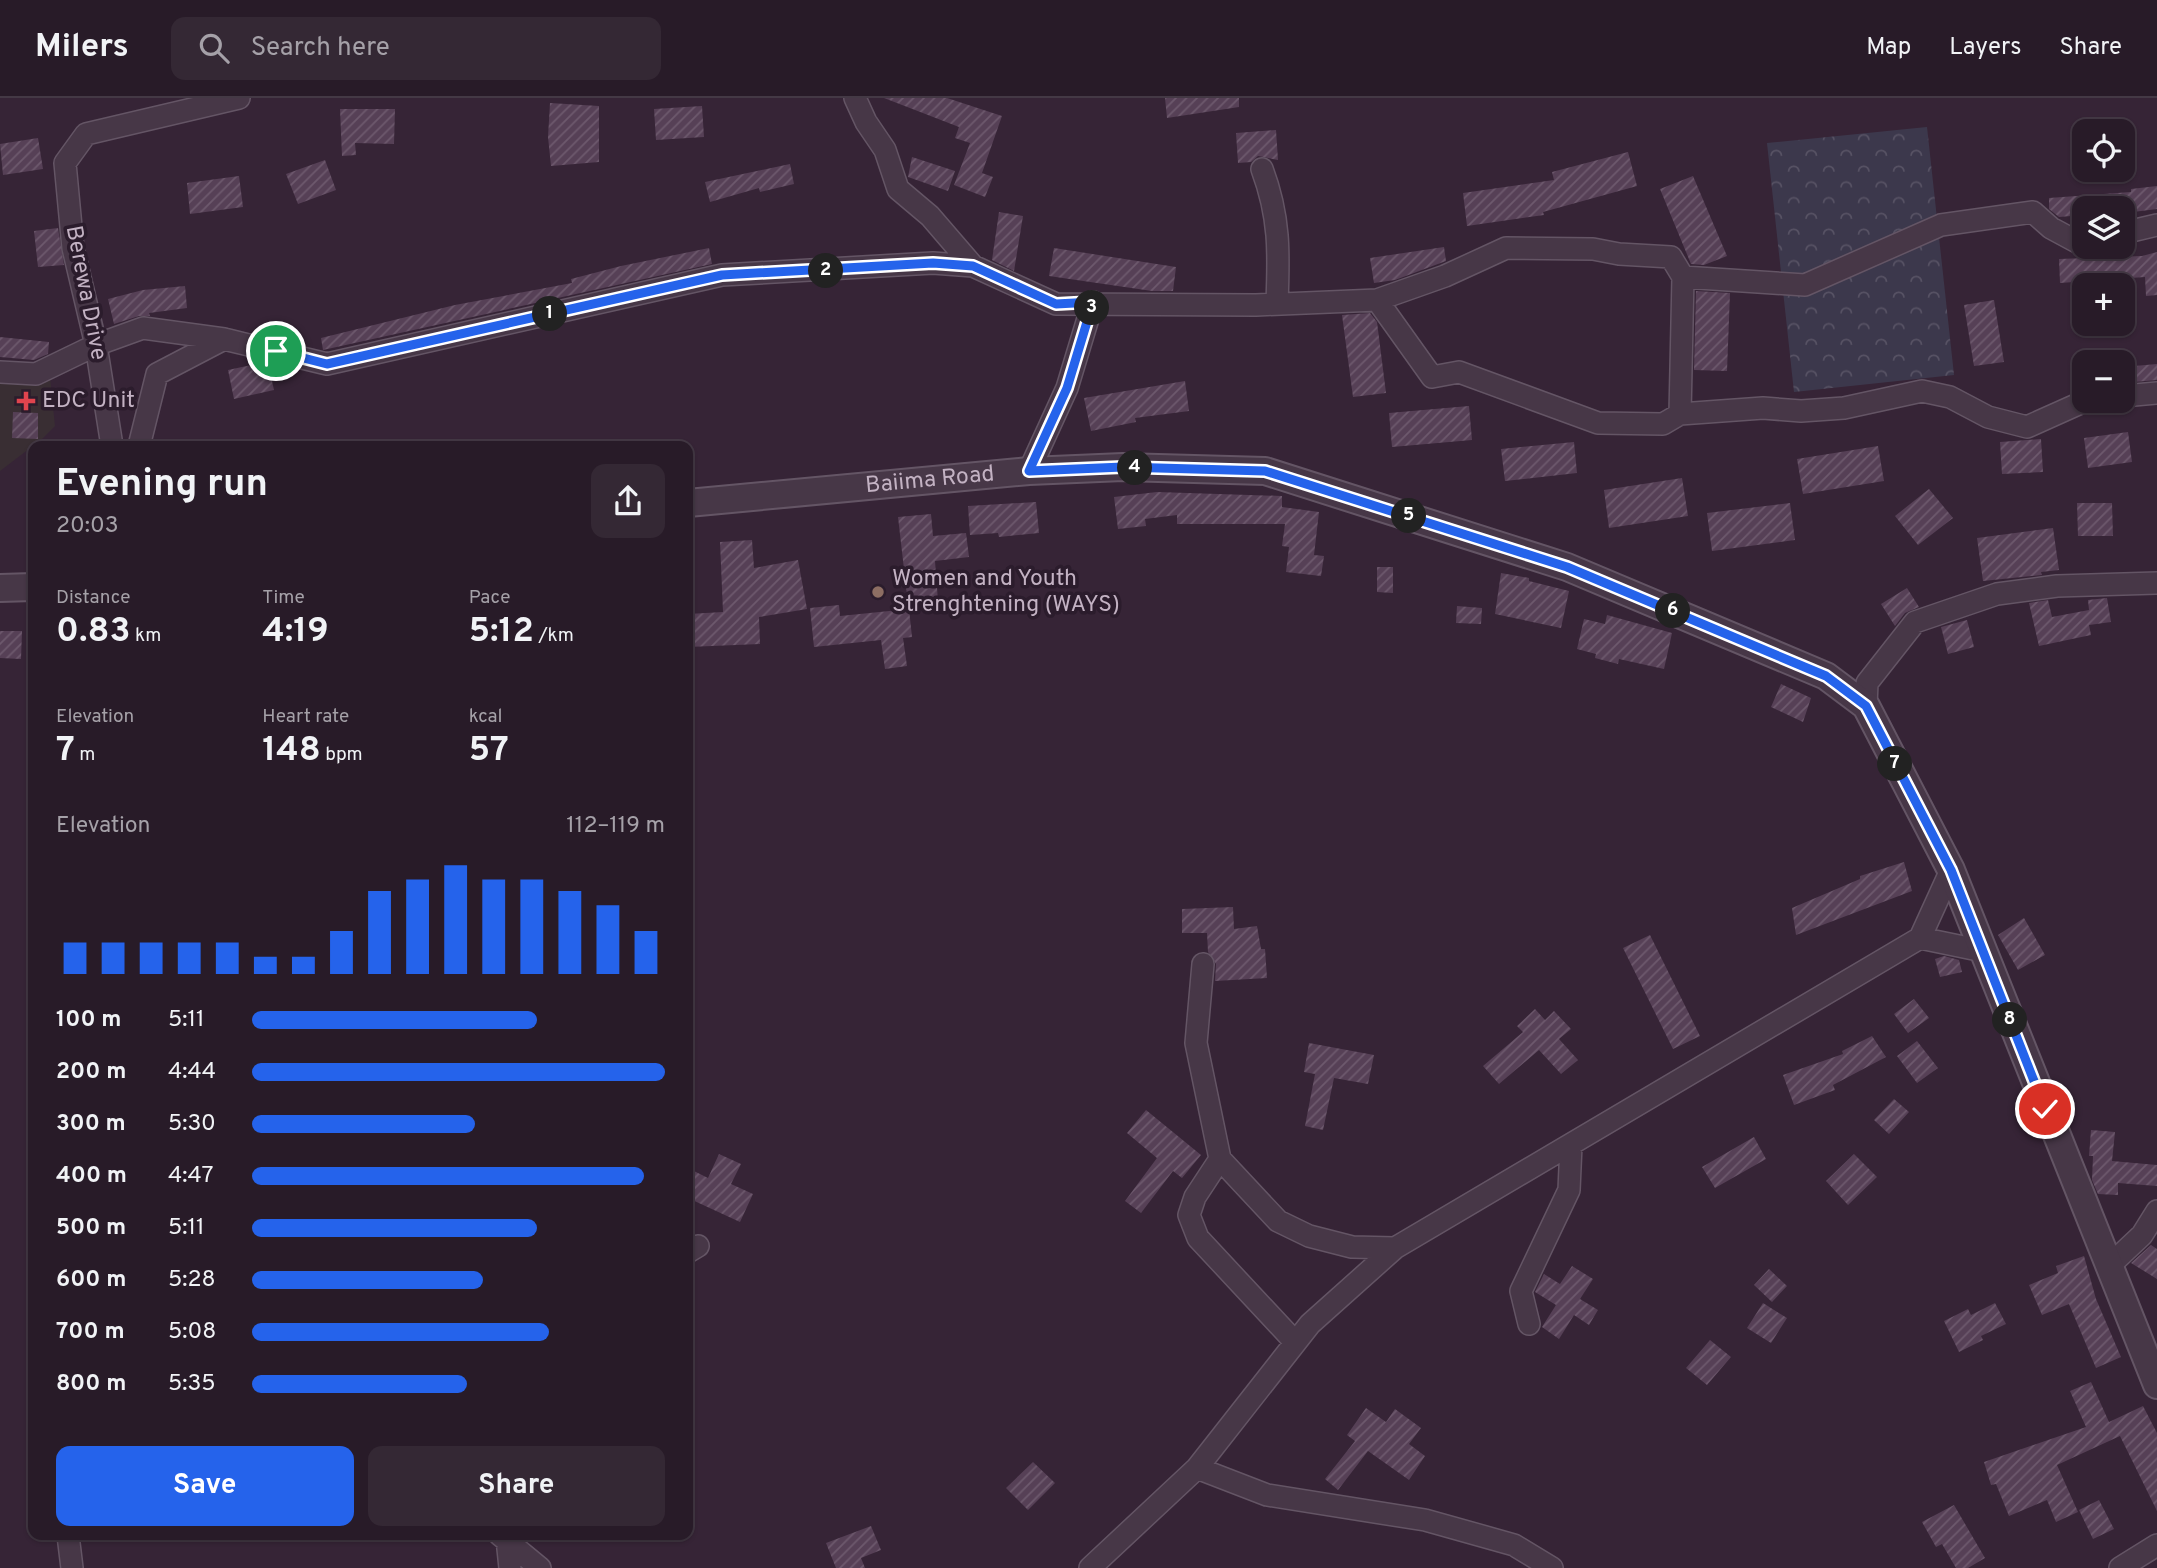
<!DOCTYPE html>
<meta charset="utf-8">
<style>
body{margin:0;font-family:Overpass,sans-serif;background:#342834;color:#f1f3f6;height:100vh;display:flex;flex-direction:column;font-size:26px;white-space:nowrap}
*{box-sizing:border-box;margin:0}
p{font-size:23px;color:#a5a1a8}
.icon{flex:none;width:38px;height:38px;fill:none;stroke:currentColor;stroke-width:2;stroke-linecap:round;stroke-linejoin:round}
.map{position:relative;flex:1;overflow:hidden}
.sheet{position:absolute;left:28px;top:343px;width:665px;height:1099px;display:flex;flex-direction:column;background:#281b28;border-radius:14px;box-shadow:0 2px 5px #0004,0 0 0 2px #443945}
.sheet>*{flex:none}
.controls{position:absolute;left:2072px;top:21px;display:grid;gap:14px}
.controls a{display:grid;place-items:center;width:63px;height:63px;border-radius:14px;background:#281b28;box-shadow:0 2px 5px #0004,0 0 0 2px #443945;font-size:35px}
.pin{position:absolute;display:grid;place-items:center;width:60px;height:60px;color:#fff;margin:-30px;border:4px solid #fff;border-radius:50%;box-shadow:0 2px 7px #0007}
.km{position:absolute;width:35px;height:35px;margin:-18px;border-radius:50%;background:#222;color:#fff;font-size:19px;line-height:35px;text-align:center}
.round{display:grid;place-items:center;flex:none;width:74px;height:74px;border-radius:14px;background:#342834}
.headline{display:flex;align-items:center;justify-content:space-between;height:119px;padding:0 28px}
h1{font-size:38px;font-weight:700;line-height:52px}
.stats{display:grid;grid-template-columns:repeat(3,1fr);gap:10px;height:119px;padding:7px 28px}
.stats div{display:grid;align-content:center}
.stats b{font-size:35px;font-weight:700}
.stats small{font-size:19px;font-weight:400}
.stats p{font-size:19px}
.chart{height:196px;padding:14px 28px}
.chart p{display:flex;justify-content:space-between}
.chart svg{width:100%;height:126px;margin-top:7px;stroke:#2563eb;stroke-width:6}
.button{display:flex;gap:14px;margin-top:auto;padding:14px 28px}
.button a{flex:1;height:80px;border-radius:14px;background:#2563eb;color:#fff;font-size:28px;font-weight:700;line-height:80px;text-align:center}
.button a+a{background:#342834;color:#f1f3f6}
ul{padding:0 28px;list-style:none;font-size:23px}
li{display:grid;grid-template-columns:112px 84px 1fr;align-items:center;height:52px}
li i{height:18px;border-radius:9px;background:#2563eb}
header{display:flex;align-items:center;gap:42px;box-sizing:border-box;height:98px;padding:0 35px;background:#281b28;border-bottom:2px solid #443945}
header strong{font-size:33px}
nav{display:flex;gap:38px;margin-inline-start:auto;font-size:24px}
.search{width:490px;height:63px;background:#342834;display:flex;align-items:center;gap:18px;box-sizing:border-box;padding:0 24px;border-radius:14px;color:#a5a1a8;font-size:26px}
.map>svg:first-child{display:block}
.medical{fill:#392e33}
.park{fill:url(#park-crowns)}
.building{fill:url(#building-hatch)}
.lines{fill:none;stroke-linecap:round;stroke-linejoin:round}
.minor-casing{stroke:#645565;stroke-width:24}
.tertiary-casing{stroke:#645565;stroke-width:30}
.minor{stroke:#473747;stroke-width:21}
.tertiary{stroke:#473747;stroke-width:26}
.route-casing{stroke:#fff;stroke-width:14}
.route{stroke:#2563eb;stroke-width:9}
.health-dot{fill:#e0444e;stroke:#2b1c2c;stroke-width:2.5}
.education-dot{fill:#8d6e63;stroke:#2b1c2c;stroke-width:2.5}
.labels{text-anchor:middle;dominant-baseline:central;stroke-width:7;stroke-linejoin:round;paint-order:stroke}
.street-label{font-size:23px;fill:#c3b2c3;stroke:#2b1c2c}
.poi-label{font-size:23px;fill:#c3b2c3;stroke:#2b1c2c;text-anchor:start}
</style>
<header>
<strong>Milers</strong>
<div class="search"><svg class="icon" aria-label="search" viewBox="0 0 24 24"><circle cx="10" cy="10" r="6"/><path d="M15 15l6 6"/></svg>Search here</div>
<nav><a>Map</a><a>Layers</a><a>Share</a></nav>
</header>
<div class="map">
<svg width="2157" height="1470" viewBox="0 0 2157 1470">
<defs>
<pattern id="park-crowns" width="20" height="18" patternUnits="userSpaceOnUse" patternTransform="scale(1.75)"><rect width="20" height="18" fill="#3c384c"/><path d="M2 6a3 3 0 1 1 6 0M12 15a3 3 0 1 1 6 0" fill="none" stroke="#575264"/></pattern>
<pattern id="building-hatch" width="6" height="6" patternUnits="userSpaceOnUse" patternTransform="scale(1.75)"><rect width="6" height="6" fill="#564056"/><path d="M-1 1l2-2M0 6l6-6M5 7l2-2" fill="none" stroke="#6d596d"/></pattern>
</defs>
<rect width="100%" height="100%" fill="#362436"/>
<path class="medical" d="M0,277L50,279L55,328L42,341L0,373Z"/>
<path class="park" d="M1927,29L1954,277L1794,294L1767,45Z"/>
<path class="building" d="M884,0H947L1002,18L982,75L993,79L985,99L954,87L970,45L955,40L959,29Z
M1165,0H1239V9L1167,20Z
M550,5L599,8V64L551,68L548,39Z
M702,8L704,39L656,42L654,11Z
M340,11H395L394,46L355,45L356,57L342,58Z
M1276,32L1278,62L1258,58L1251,64L1238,65L1236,35Z
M38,40L43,71L3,77L0,46Z
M1628,54L1637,88L1543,114L1544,117L1467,128L1463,95L1554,82L1552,74Z
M912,59L955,73L948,93L908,79Z
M325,62L336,92L298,106L286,76Z
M790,66L794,86L760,94L759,90L710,104L705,84Z
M239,78L243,109L190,116L187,85Z
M1693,78L1727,158L1704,167L1691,166L1660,91Z
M2157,88V111L2133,114V110H2084V117L2059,119L2049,111V100L2131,94V91Z
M999,114L1023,118L1014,173L992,162Z
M58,130L64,167L38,169L34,133Z
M1444,149L1446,163L1395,182L1374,185L1370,160Z
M709,150L712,166L323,252L321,240L455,207L572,185L571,181L621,168Z
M1054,150L1176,169L1173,193H1152L1049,178Z
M2157,154V197L2146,198L2145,179L2060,185L2059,161L2142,158Z
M185,188L187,210L149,215L150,218H139L114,226L108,201L143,192Z
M1696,193L1730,195L1727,273L1694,272Z
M1994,202L2004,264L1974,268L1964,207Z
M1370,215L1377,224L1386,295L1353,299L1342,217Z
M0,239L49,244L48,256L34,262L0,259Z
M265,264L268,265L274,292L234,301L228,272Z
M2157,266V282L2123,285V269Z
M1185,283L1189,313L1135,320L1136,324L1091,333L1084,300Z
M1469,308L1472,342L1392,349L1389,315Z
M13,314L38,315V341L12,340Z
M2128,334L2132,364L2088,370L2084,340Z
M2041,341L2043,374L2002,376L2000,344Z
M1574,344L1577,375L1505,383L1501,351Z
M1878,348L1884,383L1803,396L1797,361Z
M1682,380L1688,418L1609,430L1604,392Z
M1929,391L1953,420L1918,447L1895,418Z
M1157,394L1282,398V409L1319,414L1314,457L1324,458L1321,478L1286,474L1289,449L1282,448L1285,426H1177V417L1145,421L1146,428L1118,431L1114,399Z
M1036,404L1039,435L999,439L998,435L970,437L968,408Z
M1790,405L1795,442L1712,453L1707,415Z
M2077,405H2112L2113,438H2078Z
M931,416L933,438L966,435L969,459L935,463L938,503L908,506L898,419Z
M2053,430L2059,472L2041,474L2042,477L1983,483L1977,440Z
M752,442L754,470L798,462L807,511L759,519L760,546L688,549V516L723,514L720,444Z
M1377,469H1393V495L1377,494Z
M1501,475L1529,480V483L1569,493L1561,530L1495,516Z
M1907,490L1919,509L1905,515L1895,528L1881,506Z
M2107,500L2111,524L2089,527L2091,537L2039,548L2029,505L2048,502L2052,519L2089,512L2088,502Z
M839,507L840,518L909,511L912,539L903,540L907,568L885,571L881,542L814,549L810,510Z
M1457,508L1482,510L1481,526L1456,525Z
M1607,517L1672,535L1664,571L1619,561L1618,566L1595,560L1596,556L1577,551L1584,521L1605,526Z
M1967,522L1974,549L1948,556L1941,529Z
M0,533H22L21,561L0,560Z
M1781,586L1811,600L1803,624L1771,609Z
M1904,764L1912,793L1796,837L1792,810L1860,781V778Z
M1233,809L1234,831L1257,828L1261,851H1265L1267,880L1215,883L1216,866L1208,854L1207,835H1182V811Z
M2024,820L2045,857L2018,872L1998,837Z
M1650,837L1700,938L1673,951L1623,850Z
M1944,858L1959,862L1962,874L1940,879L1935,861Z
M1914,901L1929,920L1908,935L1894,916Z
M1535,911L1545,922L1554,913L1571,931L1559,941L1578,962L1561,976L1539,952L1499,986L1483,968L1523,934L1517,928Z
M1872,938L1886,959L1833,987L1835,992L1794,1007L1783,977L1843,956L1842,953Z
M1917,943L1938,970L1917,985L1897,958Z
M1309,945L1374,957L1368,986L1334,980L1323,1032L1305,1028L1315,976L1304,974Z
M1894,1001L1909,1014L1889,1036L1874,1022Z
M1146,1012L1201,1057L1182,1080L1173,1073L1141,1115L1125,1103L1157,1060L1127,1035Z
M2091,1032L2115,1034L2112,1063L2157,1067V1088L2118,1085V1097L2098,1096L2092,1082L2093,1058H2089Z
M1754,1039L1766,1061L1715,1090L1702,1069Z
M719,1056L741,1066L731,1086L753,1096L740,1124L688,1100V1087L694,1073L708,1080Z
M1854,1056L1877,1079L1848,1107L1826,1083Z
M2151,1147L2157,1151V1181L2131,1165Z
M2084,1158L2096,1201L2121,1259L2096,1270L2069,1206L2042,1217L2029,1187L2058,1175L2056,1168Z
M1572,1168L1593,1181L1580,1201L1598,1212L1589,1227L1574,1217L1559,1241L1542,1229L1556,1207L1535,1194L1544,1176L1560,1186Z
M1769,1171L1787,1188L1772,1204L1754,1187Z
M1763,1205L1787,1220L1771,1245L1747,1230Z
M1995,1205L2006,1226L1981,1238L1983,1242L1959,1254L1944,1223L1968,1211L1971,1217Z
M1710,1242L1731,1259L1707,1287L1686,1270Z
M2091,1284L2109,1324L2143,1308L2157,1335V1413L2120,1338L2057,1367L2078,1414L2056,1424L2047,1402L2009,1418L1996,1386L1991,1387L1984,1364L2086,1329L2070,1293Z
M1366,1310L1386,1324L1395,1311L1421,1330L1409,1346L1425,1358L1409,1382L1368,1353L1338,1392L1325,1381L1355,1343L1347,1337Z
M1033,1364L1055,1385L1028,1412L1006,1390Z
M2099,1402L2114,1431L2093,1441L2079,1412Z
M1954,1407L1985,1460L1968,1470H1956L1942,1446L1936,1449L1922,1424Z
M871,1428L881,1452L861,1460L865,1470H836L826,1445Z"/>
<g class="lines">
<g class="minor-casing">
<path id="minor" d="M855,0L866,24L885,52L898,91L930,118L973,168
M1262,71C1280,119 1279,155 1277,205
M2123,135L2157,127
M1683,179L1805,187L1941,127L2033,114L2051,130L2077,144L2084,143
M1377,202L1445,178L1506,150L1593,151L1619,156L1671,159L1683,179L1680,316
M0,274L36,276L96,247L143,230L224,241
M2123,298L2157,295
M112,348L96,247L73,150L65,65L86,36L239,0
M139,348L157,276L224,241L327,266L722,177L933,165L973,168L1056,206L1256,207L1377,202L1432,279L1459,274L1598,325L1663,326L1680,316L1763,310L1801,313L1844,310L1922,293L1950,299L1988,319L2027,329L2085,303
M1029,373L1067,290L1093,204
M1866,608L1867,585L1915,524L1997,496L2057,488L2157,485
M1920,840L1983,853
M1203,866L1196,945L1220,1061L1278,1123L1309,1138L1352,1149L1395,1150
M1220,1061L1195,1099L1189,1117L1198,1140L1295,1244
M688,1154L698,1148
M2108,1169L2142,1137L2157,1113
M1529,1226L1521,1193L1569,1092L1571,1047
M1197,1370L1267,1397L1425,1422L1514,1447L1552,1470
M68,1437L72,1470
M500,1437L540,1470
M509,1437L507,1441L510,1470
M1090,1470L1197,1370L1310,1226L1395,1150L1920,840L1951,772
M2120,1470L2157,1447"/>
</g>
<g class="tertiary-casing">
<g id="tertiary">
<path id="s1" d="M688,405L1029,373L1123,369L1265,373L1567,469L1826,578L1866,608L1951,772L2157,1287"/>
<path d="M0,490L33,489"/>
</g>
</g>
<use href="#minor" class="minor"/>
<use href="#tertiary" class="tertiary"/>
</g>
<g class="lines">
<g class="route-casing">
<path id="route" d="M276,253L327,266L722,177L933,165L973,168L1056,206L1093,204L1067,290L1029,373L1123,369L1265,373L1567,469L1826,578L1866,608L1951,772L2045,1011"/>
</g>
<use href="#route" class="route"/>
</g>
<path class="health-dot" d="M22.5 292.5h7v7h7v7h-7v7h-7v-7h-7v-7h7z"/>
<circle class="education-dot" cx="878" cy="494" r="7"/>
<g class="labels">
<g class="street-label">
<text transform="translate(85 195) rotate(79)">Berewa Drive</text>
<text stroke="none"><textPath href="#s1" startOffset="243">Baiima Road</textPath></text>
</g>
<g class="poi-label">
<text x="42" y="303">EDC Unit</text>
<text x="892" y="481">Women and Youth<tspan x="892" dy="26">Strenghtening (WAYS)</tspan></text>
</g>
</g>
</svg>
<div class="controls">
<a><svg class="icon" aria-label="locate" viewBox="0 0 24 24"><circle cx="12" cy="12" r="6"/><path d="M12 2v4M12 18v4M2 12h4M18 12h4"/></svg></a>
<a><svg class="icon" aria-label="layers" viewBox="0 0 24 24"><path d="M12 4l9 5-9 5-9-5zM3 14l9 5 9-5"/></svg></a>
<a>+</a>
<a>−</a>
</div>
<div class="pin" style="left:276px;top:253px;background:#1e9e55"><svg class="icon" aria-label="arrive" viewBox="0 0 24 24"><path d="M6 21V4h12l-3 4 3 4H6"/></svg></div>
<div class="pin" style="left:2045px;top:1011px;background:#d93025"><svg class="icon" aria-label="check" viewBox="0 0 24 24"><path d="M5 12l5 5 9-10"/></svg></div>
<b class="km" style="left:550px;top:216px">1</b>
<b class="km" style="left:826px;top:173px">2</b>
<b class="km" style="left:1092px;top:210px">3</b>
<b class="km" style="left:1135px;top:370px">4</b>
<b class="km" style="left:1409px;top:418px">5</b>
<b class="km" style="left:1673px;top:513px">6</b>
<b class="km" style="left:1895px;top:666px">7</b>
<b class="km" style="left:2010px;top:922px">8</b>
<section class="sheet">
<div class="headline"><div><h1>Evening run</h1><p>20:03</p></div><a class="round"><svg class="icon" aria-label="share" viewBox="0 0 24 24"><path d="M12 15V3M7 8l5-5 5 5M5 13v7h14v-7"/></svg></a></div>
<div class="stats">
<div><p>Distance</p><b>0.83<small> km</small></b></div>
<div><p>Time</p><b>4:19</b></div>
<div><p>Pace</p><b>5:12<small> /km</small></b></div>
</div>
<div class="stats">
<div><p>Elevation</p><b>7<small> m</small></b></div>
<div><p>Heart rate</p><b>148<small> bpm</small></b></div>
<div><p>kcal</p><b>57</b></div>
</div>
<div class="chart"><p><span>Elevation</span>112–119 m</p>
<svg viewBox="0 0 160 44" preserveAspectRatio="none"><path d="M5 44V33M15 44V33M25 44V33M35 44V33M45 44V33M55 44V38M65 44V38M75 44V29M85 44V15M95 44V11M105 44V6M115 44V11M125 44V11M135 44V15M145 44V20M155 44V29"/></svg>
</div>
<ul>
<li><b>100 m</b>5:11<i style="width:69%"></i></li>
<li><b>200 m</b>4:44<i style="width:100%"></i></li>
<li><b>300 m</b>5:30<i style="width:54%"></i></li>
<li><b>400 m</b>4:47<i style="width:95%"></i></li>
<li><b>500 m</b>5:11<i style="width:69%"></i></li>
<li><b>600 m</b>5:28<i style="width:56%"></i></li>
<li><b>700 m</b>5:08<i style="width:72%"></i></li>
<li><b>800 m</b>5:35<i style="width:52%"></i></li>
</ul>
<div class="button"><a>Save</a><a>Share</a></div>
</section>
</div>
